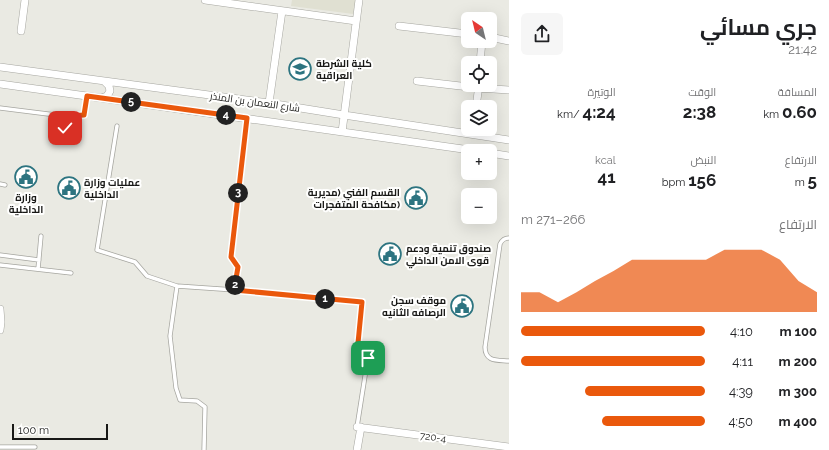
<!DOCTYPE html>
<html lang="ar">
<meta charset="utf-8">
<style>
body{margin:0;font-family:Raleway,Cairo,sans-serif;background:#f6f6f6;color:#202124;direction:rtl;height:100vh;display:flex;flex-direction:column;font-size:15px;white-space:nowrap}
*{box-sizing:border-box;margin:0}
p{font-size:13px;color:#757577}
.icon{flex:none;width:22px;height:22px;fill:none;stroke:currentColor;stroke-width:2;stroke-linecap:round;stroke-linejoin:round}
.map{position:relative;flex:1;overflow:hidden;direction:ltr}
.sheet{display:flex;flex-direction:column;background:#fff;width:320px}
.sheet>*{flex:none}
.needle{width:26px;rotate:325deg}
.controls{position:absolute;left:461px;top:12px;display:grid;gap:8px}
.controls a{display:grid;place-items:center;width:36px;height:36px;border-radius:6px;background:#fff;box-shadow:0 4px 16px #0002;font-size:20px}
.scale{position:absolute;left:12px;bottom:10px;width:96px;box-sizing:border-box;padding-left:4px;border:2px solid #181816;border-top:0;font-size:11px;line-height:14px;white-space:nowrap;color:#181816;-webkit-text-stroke:3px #fffffe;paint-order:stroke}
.pin{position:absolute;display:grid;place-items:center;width:34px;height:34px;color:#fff;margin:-17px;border-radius:8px;box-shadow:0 2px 6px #0006}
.km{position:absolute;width:20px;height:20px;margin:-10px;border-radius:50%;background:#222;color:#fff;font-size:11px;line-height:20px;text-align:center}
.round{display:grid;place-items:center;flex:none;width:42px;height:42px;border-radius:6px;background:#f6f6f6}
.headline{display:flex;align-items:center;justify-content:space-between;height:68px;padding:0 12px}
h1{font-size:22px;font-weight:700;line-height:30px}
.metrics{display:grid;grid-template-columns:repeat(3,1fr);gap:6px;height:68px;padding:4px 12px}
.metrics div{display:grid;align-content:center}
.metrics b{font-size:17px;font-weight:700}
.metrics small{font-size:11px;font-weight:400}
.metrics p{font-size:11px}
.chart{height:112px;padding:8px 12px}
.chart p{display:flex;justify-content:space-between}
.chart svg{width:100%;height:72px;margin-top:4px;fill:#ea580c;opacity:.7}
ul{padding:0 12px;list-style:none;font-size:13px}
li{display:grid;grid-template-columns:64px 48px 1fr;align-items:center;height:30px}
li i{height:10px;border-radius:5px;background:#ea580c}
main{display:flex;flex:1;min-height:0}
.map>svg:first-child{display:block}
.built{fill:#e0e0d2}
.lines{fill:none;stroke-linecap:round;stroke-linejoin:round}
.service-casing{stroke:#a6a6a0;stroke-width:5}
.minor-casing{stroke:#a6a6a0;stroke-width:8}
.path{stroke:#8b8b87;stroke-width:1;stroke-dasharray:3 2;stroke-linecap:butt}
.service{stroke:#fff;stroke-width:3.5}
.minor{stroke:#fff;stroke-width:7}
.route-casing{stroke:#fff;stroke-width:8}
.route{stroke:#ea580c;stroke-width:5}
.labels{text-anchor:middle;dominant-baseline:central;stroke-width:4;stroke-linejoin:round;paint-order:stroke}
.poi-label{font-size:10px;font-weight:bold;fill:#181816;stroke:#fffffe;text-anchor:start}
.street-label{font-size:10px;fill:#181816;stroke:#fffffe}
</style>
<main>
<section class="sheet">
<div class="headline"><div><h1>جري مسائي</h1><p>21:42</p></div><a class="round"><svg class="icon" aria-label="share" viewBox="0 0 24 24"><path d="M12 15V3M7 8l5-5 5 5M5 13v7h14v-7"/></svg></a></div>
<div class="metrics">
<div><p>المسافة</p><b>0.60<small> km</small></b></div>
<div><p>الوقت</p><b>2:38</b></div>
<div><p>الوتيرة</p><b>4:24<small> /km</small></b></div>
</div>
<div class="metrics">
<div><p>الارتفاع</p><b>5<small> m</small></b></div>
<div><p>النبض</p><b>156<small> bpm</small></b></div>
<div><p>kcal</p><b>41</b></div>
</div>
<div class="chart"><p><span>الارتفاع</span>266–271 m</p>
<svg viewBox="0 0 160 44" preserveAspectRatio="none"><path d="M0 44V32L10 32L20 38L30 32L40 25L50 19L60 12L70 12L80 12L90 12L100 12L110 6L120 6L130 6L140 12L150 25L160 32V44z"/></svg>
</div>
<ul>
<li><b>100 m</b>4:10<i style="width:100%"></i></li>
<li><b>200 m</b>4:11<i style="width:100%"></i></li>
<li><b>300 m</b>4:39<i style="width:65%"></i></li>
<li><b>400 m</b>4:50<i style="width:56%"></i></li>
</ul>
</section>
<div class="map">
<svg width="509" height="450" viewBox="0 0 509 450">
<rect width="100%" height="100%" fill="#eaeae3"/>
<path class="built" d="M292,0H356L353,14L291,6Z"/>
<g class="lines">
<g class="service-casing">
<path id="service" d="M0,108L64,116L65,128
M117,126L97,250L135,262L147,276L177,286
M0,184L5,185
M509,238C504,238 502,240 500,244L485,347C485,362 497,360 509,361
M0,255L39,260
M0,265L71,273
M38,269L41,236
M235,290L238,267L231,257L247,118
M0,447H35
M204,450L205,407L197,401L180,400L176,388L170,336L177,286L235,290L362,302L358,343L368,357L357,427"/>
</g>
<g class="minor-casing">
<path id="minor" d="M205,0L356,21
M399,26L468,34
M21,31L25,0
M490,37L509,41
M480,63L482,41
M0,67L269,103L344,115L509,140
M417,81L478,88L509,90
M0,84L101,98L477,151
M101,98L107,96L110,91L109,86L105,82
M269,103L282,11
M476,107L479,85
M342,132L359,0
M490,153L509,156
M0,309L1,322L0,330
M357,427L509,447
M357,450L361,427"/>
</g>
<path class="path" d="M70,116L84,115L86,102"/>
<use href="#service" class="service"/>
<use href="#minor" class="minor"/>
</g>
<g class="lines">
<g class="route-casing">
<path id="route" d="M65,128L64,116L84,115L87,96L247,118L231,257L238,267L234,290L362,302L358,343L368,358"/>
</g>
<use href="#route" class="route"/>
</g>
<defs>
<g id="school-ring" transform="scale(1.15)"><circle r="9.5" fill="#fffffe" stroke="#2d7480" stroke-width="1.5"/><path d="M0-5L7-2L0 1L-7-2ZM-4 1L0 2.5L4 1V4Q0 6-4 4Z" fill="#2d7480"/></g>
<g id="civic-ring" transform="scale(1.15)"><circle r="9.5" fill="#fffffe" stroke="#2d7480" stroke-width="1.5"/><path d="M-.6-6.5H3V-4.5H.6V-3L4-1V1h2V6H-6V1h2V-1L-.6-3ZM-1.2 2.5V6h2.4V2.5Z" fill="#2d7480"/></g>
</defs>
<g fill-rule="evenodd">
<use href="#school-ring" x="300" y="69"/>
<use href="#civic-ring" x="26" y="177"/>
<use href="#civic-ring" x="69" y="188"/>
<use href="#civic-ring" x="416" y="198"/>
<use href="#civic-ring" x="390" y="254"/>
<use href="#civic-ring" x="462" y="306"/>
</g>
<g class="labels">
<g class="poi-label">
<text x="316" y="63">كلية الشرطة<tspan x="316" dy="12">العراقية</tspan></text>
<text x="84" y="182">عمليات وزارة<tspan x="84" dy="12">الداخلية</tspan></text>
<text x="400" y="192" text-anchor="end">القسم الفني (مديرية<tspan x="400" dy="12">مكافحة المتفجرات)</tspan></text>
<text x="26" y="197" text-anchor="middle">وزارة<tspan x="26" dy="12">الداخلية</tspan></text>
<text x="406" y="248">صندوق تنمية ودعم<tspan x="406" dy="12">قوى الامن الداخلي</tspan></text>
<text x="446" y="300" text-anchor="end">موقف سجن<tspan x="446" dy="12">الرصافه الثانيه</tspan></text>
</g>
<g class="street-label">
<text transform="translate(255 102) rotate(8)">شارع النعمان بن المنذر</text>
<text transform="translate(433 437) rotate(8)">720-4</text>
</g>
</g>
</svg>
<div class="controls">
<a><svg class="needle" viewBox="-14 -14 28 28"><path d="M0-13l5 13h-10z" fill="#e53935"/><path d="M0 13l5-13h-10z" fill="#757577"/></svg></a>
<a><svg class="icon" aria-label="locate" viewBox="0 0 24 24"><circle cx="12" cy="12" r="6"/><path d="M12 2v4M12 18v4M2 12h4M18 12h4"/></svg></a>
<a><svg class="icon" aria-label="layers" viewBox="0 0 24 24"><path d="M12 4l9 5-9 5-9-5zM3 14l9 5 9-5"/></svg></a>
<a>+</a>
<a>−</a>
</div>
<div class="scale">100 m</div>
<div class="pin" style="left:368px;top:358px;background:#1e9e55"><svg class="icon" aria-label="arrive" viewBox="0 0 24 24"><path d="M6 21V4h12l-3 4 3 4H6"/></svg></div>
<div class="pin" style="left:65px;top:128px;background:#d93025"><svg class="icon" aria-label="check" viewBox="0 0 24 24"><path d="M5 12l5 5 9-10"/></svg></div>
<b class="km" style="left:325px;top:299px">1</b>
<b class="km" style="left:235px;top:285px">2</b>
<b class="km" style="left:238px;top:193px">3</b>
<b class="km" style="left:226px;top:115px">4</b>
<b class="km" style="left:131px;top:102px">5</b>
</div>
</main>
